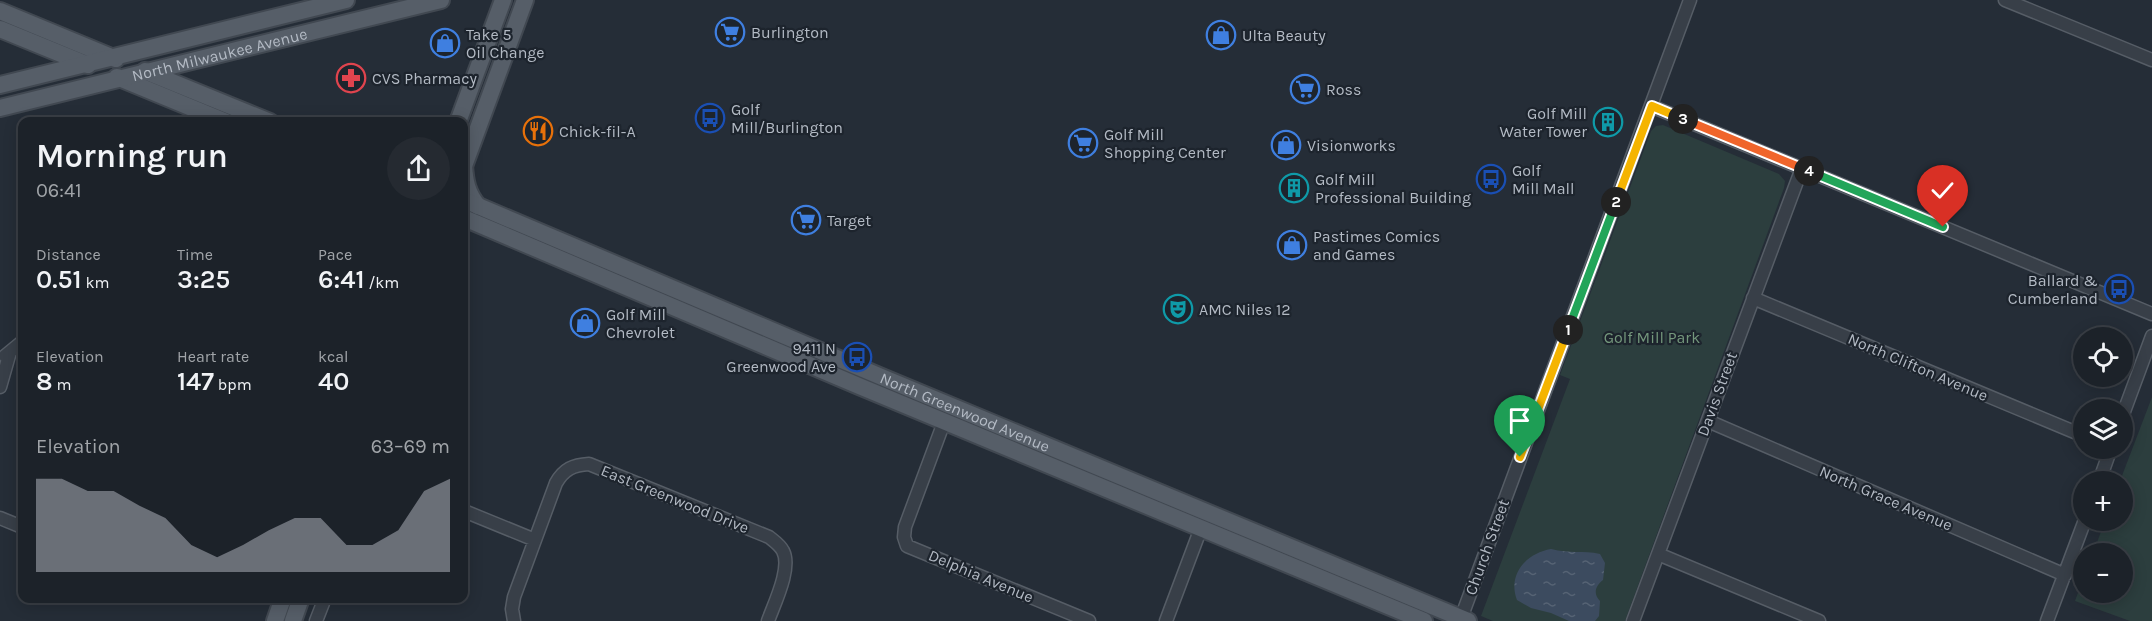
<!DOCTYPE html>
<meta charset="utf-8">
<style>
body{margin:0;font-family:Karla,sans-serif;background:#252a31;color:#f1f3f6;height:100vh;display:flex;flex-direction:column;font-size:22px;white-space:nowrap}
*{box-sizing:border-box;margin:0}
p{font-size:20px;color:#a0a4a8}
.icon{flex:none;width:33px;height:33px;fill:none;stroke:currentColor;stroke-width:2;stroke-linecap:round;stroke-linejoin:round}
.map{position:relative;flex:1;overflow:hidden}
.details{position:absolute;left:18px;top:117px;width:450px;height:486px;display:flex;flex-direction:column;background:#1c2229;border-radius:12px;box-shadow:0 3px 15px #0003,0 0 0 2px #3a3f46}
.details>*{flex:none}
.buttons{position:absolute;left:2073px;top:327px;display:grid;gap:12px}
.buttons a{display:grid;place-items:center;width:60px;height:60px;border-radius:50%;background:#1c2229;box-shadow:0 3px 15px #0003,0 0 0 2px #3a3f46;font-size:30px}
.pin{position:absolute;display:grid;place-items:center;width:51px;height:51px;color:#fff;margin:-62px -26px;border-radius:50% 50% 50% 0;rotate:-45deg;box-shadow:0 0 6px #0007}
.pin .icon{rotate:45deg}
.km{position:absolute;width:30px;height:30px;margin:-15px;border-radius:50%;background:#222;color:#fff;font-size:16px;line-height:30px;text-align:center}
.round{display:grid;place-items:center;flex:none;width:63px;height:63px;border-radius:32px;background:#252a31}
.summary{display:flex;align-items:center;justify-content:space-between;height:102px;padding:0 18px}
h1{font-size:33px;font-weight:600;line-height:45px}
.figures{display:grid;grid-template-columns:repeat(3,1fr);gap:9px;height:102px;padding:6px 18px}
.figures div{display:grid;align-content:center}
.figures b{font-size:26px;font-weight:600}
.figures small{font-size:16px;font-weight:400}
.figures p{font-size:16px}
.chart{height:168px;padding:12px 18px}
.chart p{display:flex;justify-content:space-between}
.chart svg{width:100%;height:108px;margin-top:6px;fill:#8c9099;opacity:.7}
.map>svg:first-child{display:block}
.green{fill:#2c3e3e}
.water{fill:url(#water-ripples)}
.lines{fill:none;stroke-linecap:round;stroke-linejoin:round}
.minor-casing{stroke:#565d66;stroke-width:15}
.major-casing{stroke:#414851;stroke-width:20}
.minor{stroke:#383f48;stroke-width:12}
.major{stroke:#565e68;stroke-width:16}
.split-1-casing{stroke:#fff;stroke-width:12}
.split-2-casing{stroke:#fff;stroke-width:12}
.split-3-casing{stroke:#fff;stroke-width:12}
.split-4-casing{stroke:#fff;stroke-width:12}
.split-5-casing{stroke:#fff;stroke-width:12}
.split-1{stroke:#f5b400;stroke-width:8}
.split-2{stroke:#22a559;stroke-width:8}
.split-3{stroke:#f5b400;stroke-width:8}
.split-4{stroke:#f0652b;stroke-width:8}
.split-5{stroke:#22a559;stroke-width:8}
.labels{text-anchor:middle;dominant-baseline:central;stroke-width:4.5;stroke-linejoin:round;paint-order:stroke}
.poi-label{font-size:16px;fill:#b3bac4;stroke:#1d242d;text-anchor:start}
.street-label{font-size:16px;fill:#b3bac4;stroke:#1d242d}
.park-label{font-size:16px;fill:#74977c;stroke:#1d242d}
</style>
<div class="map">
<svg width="2152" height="621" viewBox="0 0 2152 621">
<defs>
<pattern id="water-ripples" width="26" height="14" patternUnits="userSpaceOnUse" patternTransform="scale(1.5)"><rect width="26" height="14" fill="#3c4b5f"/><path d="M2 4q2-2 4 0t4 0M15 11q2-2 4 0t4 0" fill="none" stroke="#566374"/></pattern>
</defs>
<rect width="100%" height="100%" fill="#252d37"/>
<path class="green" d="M1663,125L1779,174L1785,181L1784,188L1625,621H1493L1481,616L1570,379L1560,375L1651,131L1656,126Z
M2152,397V621H2130L2075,601L2083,579L2084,592H2122V554L2093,553L2105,521L2122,520V482L2120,481Z"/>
<path class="water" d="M1551,549C1570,554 1582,550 1600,554L1605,563L1603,580C1595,586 1593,594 1600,601L1599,616L1595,621H1569L1551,613L1531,608L1517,600C1507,574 1527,553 1551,549Z"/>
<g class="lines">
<g class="minor-casing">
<path id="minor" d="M2005,0L2152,60
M1651,106L2152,314
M1753,298L2084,436
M5,356L22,342
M0,387L10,352
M2122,417L2152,336
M1708,421L2065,575
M944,422L905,527L904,537L907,546L1089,621
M2099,482L2111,448
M464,511L535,540
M0,518L22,527
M1658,554L1819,621
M316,621L325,598
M514,621L512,609L514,597L556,483C564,469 573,465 589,464L769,537C774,541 780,545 783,551C792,568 774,604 768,621
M1166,621L1201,528
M1460,621L1690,0
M1633,621L1802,168
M2047,621L2085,520"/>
</g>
<g class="major-casing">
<g id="major">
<path d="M0,11L116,59"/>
<path d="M0,29L88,65"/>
<path d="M145,71L270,122"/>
<path d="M117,77L226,122"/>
<path d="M0,85L346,0"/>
<path id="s1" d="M0,108L441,0"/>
<path d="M458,122L503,0"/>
<path d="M464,165C465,181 467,193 478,206"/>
<path d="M464,166L525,0"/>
<path id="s2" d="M464,200L884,378L1468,621"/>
<path d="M464,218L859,386L1424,621"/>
<path d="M275,621L283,598"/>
<path d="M293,621L301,598"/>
</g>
</g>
<use href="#minor" class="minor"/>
<use href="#major" class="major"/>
</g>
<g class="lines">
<g class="split-1-casing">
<path id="split-1" d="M1520,457L1568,330"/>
</g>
<g class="split-2-casing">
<path id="split-2" d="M1568,330L1616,202"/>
</g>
<g class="split-3-casing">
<path id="split-3" d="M1616,202L1652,106L1683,119"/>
</g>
<g class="split-4-casing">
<path id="split-4" d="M1683,119L1809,171"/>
</g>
<g class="split-5-casing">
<path id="split-5" d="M1809,171L1943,227"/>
</g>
<use href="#split-1" class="split-1"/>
<use href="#split-2" class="split-2"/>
<use href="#split-3" class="split-3"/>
<use href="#split-4" class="split-4"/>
<use href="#split-5" class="split-5"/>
</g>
<defs>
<g id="supermarket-ring" transform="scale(1.5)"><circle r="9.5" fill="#1d242d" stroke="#3f7fe0" stroke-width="1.5"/><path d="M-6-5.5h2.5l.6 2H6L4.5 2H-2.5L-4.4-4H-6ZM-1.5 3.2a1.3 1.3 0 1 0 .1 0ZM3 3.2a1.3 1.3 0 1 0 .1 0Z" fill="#3f7fe0"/></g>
<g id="shop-ring" transform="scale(1.5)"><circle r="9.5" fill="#1d242d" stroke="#3f7fe0" stroke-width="1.5"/><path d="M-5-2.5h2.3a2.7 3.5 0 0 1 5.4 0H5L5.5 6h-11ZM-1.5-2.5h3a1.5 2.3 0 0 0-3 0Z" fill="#3f7fe0"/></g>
<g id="pharmacy-ring" transform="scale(1.5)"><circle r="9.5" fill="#1d242d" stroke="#e0444e" stroke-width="1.5"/><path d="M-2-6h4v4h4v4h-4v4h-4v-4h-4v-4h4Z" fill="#e0444e"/></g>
<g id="bus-ring" transform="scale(1.5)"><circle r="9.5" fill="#1d242d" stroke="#1a4fb4" stroke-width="1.5"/><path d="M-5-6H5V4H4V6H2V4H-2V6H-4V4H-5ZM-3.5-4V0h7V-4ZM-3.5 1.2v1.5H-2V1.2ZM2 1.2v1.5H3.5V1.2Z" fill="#1a4fb4"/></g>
<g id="building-ring" transform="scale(1.5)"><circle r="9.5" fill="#1d242d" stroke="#0f9aa8" stroke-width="1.5"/><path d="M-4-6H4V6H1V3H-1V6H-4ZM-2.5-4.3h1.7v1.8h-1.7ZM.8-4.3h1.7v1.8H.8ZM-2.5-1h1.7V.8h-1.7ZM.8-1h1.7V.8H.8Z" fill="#0f9aa8"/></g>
<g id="restaurant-ring" transform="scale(1.5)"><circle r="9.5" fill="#1d242d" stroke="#e8710a" stroke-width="1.5"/><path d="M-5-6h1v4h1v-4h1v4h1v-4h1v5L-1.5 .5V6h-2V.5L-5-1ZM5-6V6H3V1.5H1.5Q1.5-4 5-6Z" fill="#e8710a"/></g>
<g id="theatre-ring" transform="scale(1.5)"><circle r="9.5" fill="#1d242d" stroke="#0f9aa8" stroke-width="1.5"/><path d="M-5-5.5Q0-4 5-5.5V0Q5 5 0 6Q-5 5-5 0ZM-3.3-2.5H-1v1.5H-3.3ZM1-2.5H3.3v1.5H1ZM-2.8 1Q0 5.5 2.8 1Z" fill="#0f9aa8"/></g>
</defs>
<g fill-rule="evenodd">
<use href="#supermarket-ring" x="730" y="32"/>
<use href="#shop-ring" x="1221" y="35"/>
<use href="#shop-ring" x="445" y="43"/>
<use href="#pharmacy-ring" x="351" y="78"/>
<use href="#supermarket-ring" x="1305" y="89"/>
<use href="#bus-ring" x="710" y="118"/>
<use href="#building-ring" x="1608" y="122"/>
<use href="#restaurant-ring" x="538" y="131"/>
<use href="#supermarket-ring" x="1083" y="143"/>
<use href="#shop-ring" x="1286" y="145"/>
<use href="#bus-ring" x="1491" y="179"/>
<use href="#building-ring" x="1294" y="188"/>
<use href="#supermarket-ring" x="806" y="220"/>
<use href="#shop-ring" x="1292" y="245"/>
<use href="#bus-ring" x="2119" y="289"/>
<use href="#theatre-ring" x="1178" y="309"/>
<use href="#shop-ring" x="585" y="323"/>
<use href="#bus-ring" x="857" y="357"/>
</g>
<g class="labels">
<g class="poi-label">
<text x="751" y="32">Burlington</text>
<text x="466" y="34">Take 5<tspan x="466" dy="18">Oil Change</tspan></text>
<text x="1242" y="35">Ulta Beauty</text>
<text x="372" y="78">CVS Pharmacy</text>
<text x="1326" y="89">Ross</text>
<text x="731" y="109">Golf<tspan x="731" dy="18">Mill/Burlington</tspan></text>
<text x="1587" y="113" text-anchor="end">Golf Mill<tspan x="1587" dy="18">Water Tower</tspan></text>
<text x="559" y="131">Chick-fil-A</text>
<text x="1104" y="134">Golf Mill<tspan x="1104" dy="18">Shopping Center</tspan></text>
<text x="1307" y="145">Visionworks</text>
<text x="1512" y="170">Golf<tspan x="1512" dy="18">Mill Mall</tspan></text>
<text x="1315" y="179">Golf Mill<tspan x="1315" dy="18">Professional Building</tspan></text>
<text x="827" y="220">Target</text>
<text x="1313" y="236">Pastimes Comics<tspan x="1313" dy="18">and Games</tspan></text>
<text x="2098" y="280" text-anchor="end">Ballard &amp;<tspan x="2098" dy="18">Cumberland</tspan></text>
<text x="1199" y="309">AMC Niles 12</text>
<text x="606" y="314">Golf Mill<tspan x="606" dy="18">Chevrolet</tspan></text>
<text x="836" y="348" text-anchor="end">9411 N<tspan x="836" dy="18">Greenwood Ave</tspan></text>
</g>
<g class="street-label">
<text stroke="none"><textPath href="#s1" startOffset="226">North Milwaukee Avenue</textPath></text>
<text transform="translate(1918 367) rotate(23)">North Clifton Avenue</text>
<text transform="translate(1717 394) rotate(-70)">Davis Street</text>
<text stroke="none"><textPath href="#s2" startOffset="544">North Greenwood Avenue</textPath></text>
<text transform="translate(1886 498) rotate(23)">North Grace Avenue</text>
<text transform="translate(675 499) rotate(22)">East Greenwood Drive</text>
<text transform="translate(1487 547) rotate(-70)">Church Street</text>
<text transform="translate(981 576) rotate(23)">Delphia Avenue</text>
</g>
<g class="park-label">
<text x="1652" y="337">Golf Mill Park</text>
</g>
</g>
</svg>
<div class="buttons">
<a><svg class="icon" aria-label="locate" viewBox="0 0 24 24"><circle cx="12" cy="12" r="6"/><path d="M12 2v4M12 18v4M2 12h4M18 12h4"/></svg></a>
<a><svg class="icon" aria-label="layers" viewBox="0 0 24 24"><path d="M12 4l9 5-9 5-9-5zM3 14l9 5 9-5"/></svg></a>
<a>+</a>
<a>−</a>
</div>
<div class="pin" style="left:1520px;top:457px;background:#1e9e55"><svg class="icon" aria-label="arrive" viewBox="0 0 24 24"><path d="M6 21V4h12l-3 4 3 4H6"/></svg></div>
<div class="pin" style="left:1943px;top:227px;background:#d93025"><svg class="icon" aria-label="check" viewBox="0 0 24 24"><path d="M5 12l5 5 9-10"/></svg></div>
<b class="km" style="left:1568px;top:330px">1</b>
<b class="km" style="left:1616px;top:202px">2</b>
<b class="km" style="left:1683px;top:119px">3</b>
<b class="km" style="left:1809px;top:171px">4</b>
<section class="details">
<div class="summary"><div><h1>Morning run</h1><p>06:41</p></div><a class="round"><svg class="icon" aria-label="share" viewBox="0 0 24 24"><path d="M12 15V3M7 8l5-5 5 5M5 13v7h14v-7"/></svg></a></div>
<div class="figures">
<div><p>Distance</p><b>0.51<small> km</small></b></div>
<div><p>Time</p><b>3:25</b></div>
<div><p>Pace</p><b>6:41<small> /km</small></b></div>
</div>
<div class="figures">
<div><p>Elevation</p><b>8<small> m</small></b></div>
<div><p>Heart rate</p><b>147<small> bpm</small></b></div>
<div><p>kcal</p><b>40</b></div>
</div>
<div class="chart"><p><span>Elevation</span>63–69 m</p>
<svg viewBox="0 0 160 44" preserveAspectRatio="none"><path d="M0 44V6L10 6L20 11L30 11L40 17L50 22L60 33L70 38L80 33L90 27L100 22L110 22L120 33L130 33L140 27L150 11L160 6V44z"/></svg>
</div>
</section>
</div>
